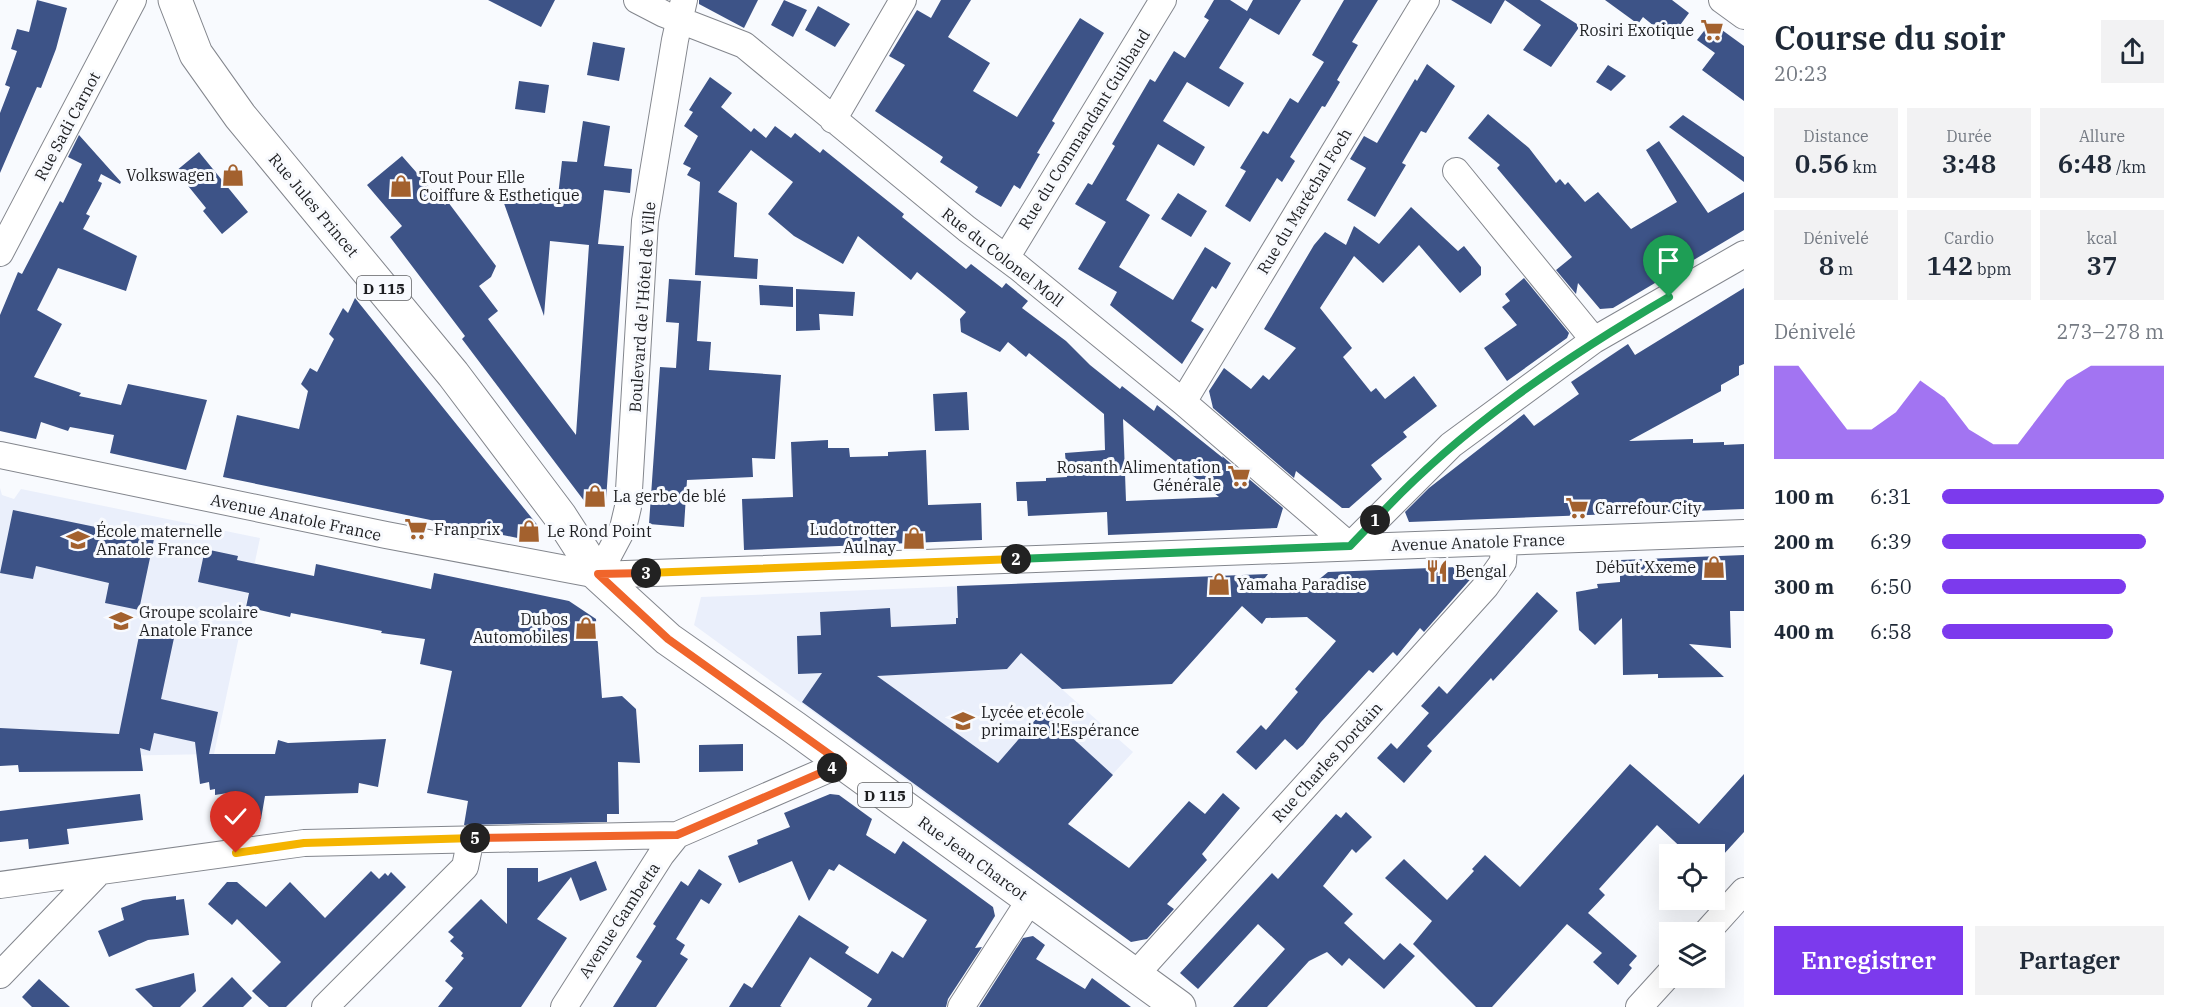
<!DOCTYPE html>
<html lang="fr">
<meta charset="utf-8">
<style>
body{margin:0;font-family:"IBM Plex Serif",serif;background:#f2f2f3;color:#1f2937;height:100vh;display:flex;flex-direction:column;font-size:22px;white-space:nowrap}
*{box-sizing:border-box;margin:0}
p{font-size:20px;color:#747a83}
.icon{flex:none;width:33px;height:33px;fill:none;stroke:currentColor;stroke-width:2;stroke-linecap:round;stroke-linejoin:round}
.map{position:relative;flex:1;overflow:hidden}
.sheet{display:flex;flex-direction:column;background:#fff;width:450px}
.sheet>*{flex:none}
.fabs{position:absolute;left:1659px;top:844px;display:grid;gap:12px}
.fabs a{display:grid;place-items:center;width:66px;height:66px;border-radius:0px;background:#fff;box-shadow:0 6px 24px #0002;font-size:30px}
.pin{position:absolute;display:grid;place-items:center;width:51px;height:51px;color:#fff;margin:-62px -26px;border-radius:50% 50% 50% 0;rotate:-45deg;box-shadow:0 0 6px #0007}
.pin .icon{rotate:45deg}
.km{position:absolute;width:30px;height:30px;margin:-15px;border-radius:50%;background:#222;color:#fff;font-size:16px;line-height:30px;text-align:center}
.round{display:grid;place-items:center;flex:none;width:63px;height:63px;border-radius:0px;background:#f2f2f3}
.overview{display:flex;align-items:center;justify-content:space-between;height:102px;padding:0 30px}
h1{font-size:33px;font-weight:600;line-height:45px}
.metrics{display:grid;grid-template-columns:repeat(3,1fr);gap:9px;height:102px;padding:6px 30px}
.metrics div{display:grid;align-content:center;border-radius:0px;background:#f2f2f3;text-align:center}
.metrics b{font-size:26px;font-weight:600}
.metrics small{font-size:16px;font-weight:400}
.metrics p{font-size:16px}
.chart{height:168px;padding:12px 30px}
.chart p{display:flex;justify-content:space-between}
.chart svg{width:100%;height:108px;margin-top:6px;fill:#7c3aed;opacity:.7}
.button{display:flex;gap:12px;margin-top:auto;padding:12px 30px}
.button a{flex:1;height:69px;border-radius:0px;background:#7c3aed;color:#fff;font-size:24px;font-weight:600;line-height:69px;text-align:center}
.button a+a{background:#f2f2f3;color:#1f2937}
ul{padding:0 30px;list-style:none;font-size:20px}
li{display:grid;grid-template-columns:96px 72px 1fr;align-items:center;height:45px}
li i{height:15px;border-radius:8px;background:#7c3aed}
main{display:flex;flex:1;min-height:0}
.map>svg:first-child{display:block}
.built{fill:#eaeffb}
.building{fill:#3d5387;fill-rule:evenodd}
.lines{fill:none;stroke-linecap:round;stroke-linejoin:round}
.minor-casing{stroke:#83868d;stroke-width:28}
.primary-casing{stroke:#83868d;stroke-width:35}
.minor{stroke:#fff;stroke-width:26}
.primary{stroke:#fff;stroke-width:33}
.split-1-casing{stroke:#fff;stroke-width:12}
.split-2-casing{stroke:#fff;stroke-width:12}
.split-3-casing{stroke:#fff;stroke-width:12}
.split-4-casing{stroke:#fff;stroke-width:12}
.split-5-casing{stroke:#fff;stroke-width:12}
.split-6-casing{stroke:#fff;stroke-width:12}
.split-1{stroke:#22a559;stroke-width:8}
.split-2{stroke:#22a559;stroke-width:8}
.split-3{stroke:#f5b400;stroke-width:8}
.split-4{stroke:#f0652b;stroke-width:8}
.split-5{stroke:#f0652b;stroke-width:8}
.split-6{stroke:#f5b400;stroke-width:8}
.labels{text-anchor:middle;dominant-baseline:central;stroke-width:6;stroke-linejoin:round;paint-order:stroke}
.shield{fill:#f8fafe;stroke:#5f6063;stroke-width:1.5}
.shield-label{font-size:15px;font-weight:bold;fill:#1d1e21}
.poi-label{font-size:16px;fill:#1d1e21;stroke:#f8fafe;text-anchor:start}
.street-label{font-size:16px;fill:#1d1e21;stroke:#f8fafe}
</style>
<main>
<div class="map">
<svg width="1744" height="1007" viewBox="0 0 1744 1007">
<rect width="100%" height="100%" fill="#f8fafe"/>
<path class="built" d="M0,488L2,495L14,499L21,489L260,538L214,754L0,758Z
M1086,581L1021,653L1133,752L1027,868L694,625L701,597Z"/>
<path class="building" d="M37,0L67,8L56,49L41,88L37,87L0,173V113L10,87L5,85L17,51L11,49L17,29L29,32Z
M488,0H555L541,27Z
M699,0H758L744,28L699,4Z
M784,0L807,10L793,37L771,25Z
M941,0H971L948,37L990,63L973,91L1017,117L1080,18L1104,33L1052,121L1055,123L1037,153L1040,154L1020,189L1014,185L1001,207L975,192L978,187L940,162L943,157L875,111L905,65L889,56L917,10L931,18Z
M1214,0H1230L1247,11L1253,0H1301L1279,35L1250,18L1219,68L1244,83L1229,107L1187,82L1163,121L1205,147L1194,166L1158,144L1126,200L1150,215L1119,267L1173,300L1205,247L1231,263L1216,289L1212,286L1191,321L1204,329L1182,364L1110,305L1117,292L1078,269L1106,222L1075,204L1088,183L1092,185L1115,146L1112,144L1150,79L1155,82L1174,51L1185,58L1209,20L1204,17Z
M1344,0H1378L1352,42L1358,45L1337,80L1340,82L1325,107L1322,106L1290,157L1295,161L1282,182L1277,178L1250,222L1225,206L1246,171L1240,168L1263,131L1268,134L1290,98L1298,103L1324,62L1312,55Z
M1451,0H1540L1580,26L1551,67L1523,50L1541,25L1505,0L1491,24Z
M1605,0H1672L1689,13L1675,32L1665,25L1660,31L1643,17L1638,24Z
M818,6L850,24L835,47L805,30Z
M1711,22L1744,46V101L1702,70L1715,53L1697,40Z
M593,42L625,48L619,81L587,75Z
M1427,64L1455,86L1426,133L1421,131L1402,163L1406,165L1375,217L1347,200L1366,168L1350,159L1364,136L1377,143L1415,79L1417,81Z
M1608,65L1626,76L1611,91L1596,82Z
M710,77L732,93L721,107L751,132L754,128L766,138L775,126L791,138L795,133L820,153L823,149L904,214L902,217L966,269L971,264L1002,288L1006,283L1028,301L1022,308L1066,341L1090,365L1120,389L1122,386L1154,411L1157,405L1223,458L1222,456L1283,508L1277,528L1108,535L1107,512L1028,516L1027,501H1017L1016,482L1046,481V478L1067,477L1065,453L1105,450L1104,414L1029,353L1026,357L1008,342L1000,352L961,332L960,319L966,312L917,272L911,280L858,236L843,264L794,236L768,214L793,182L751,150L718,192L737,203L734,257L758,259L757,279L695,275L700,182L687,175L691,168L683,164L698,136L684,126L693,112L689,110ZM1123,419L1219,497L1126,501Z
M519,81L549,85L545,113L515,109Z
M1488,114L1529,148L1556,183L1560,179L1565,185L1568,182L1585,202L1598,192L1631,229L1677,202L1646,150L1659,141L1708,213L1744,192V230L1613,308L1600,309L1578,283L1576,294L1556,270L1572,257L1497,168L1500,165L1468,138Z
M1683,115L1744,157V182L1669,127Z
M583,121L610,126L604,166L632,169L630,193L604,190L598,244L624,246L606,500L588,506L462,339L465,336L390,237L402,226L367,185L402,156L445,205L448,202L496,266L491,277L479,286L498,311L488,319L576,435L589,245L550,241L544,316L500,192L558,196L562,161L577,162Z
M79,135L121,182L120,184L101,174L98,181L102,183L100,188L86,214L90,216L83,229L137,256L126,291L58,268L37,310L62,324L34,377L81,393L79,396L121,405L128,384L207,400L186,470L110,453L114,435L70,427L68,431L41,422L36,439L0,431V315L18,272L22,274L60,201L63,203L82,164L68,157Z
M199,152L248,212L222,234L203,211L206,208L176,171Z
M1178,193L1207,211L1191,237L1161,219Z
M1411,207L1458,251L1464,246L1481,267V275L1460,293L1419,245L1383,283L1354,256L1320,308L1352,348L1343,357L1371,392L1376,388L1385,399L1414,376L1437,406L1403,432L1407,437L1371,465L1382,479L1349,508H1342L1296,471L1294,478L1213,408L1209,391L1224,368L1251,389L1263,375L1269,380L1296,348L1264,329L1314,245L1325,232L1346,245L1354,226L1379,244Z
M1524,278L1569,333L1567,338L1507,381L1484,348L1517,325L1502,307L1510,301L1505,294Z
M669,279L701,281L697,341L711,342L709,370L781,375L775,459L752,458L753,477L687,480L684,527L649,524L660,367L676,368L679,323L666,322Z
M759,285L793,287V307L760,305Z
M1744,288V364L1739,366V375L1721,385V391L1629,441L1693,439V443L1724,442V445L1744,444V509L1409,522L1405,512L1429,488L1515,421L1524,414L1534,426L1579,394L1571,382L1628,344L1635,355Z
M796,289L855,292L853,316L819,314L820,330L796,331Z
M355,298L539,527L532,541L223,477L237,415L299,429L308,391L301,384L310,368L317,372L334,339L329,334L343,308L348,313Z
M967,392L969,430L935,431L933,394Z
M828,440V448H849L850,457L888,456V452L926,450L928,505L981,503L982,540L744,550L742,499L793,497L791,442Z
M13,510L154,539L139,610L105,603L109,583L36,566L33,579L0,573Z
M205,549L238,556L237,560L314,576L316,564L431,589L434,573L569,601L596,619L602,698L622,696L636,709L640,763L618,762L619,814H607V822L464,825L468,801L427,793L452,671L420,664L425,639L381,633L382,631L291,613L290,617L246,607L249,593L198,582Z
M1744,555V611H1730L1731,648L1689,644L1724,677L1658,678V674L1623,675L1622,618L1595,645L1579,630L1576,592L1598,588L1597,584L1620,582V560Z
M1482,566L1424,632L1420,628L1397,656L1393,652L1373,673L1369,670L1321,722L1303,745L1297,750L1285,739L1256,770L1236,752L1261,725L1266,730L1298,692L1295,689L1336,641L1307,617L1266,618L1262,624L1242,606L1172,684L1062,689L1021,653L1007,669L877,676L998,763L1043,711L1113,775L1068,824L1129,868L1189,801L1205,814L1223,793L1240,808L1202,854L1207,860L1167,904L1174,909L1147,939L1131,942L802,702L822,673L798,674L797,636L821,635L820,612L890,608L891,627L956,624V618H958L957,586L1268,574L1257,588L1317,587V581L1328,572Z
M1537,592L1558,611L1493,681L1491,678L1427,746L1432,751L1404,783L1377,758L1391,743L1397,749L1429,713L1421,706L1439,686L1447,694Z
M140,631L174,638L161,699L218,712L209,754H275L278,740L288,743L386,739L378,787L359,783L358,793L265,796L261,819L233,820L234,792L215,795V789L210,790L209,782L200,784L195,742L154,733L150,751L140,748L143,771L19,772L18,765L0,766V728L119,734Z
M743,744V771L699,772V745Z
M1630,764L1699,824L1744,774V832L1723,855H1689L1657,825L1599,889L1605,895L1588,913L1637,956L1629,965L1632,968L1618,985L1593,962L1602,953L1567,924L1492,1007H1476L1413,944L1432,921L1385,878L1404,859L1447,900L1474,871L1472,869L1485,855L1520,887Z
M140,794L143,820L67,829L69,844L29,849L28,839L0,842V811Z
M830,794L839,795L872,819L866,835L895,854L903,841L993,907L995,916L975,948L982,947L948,999L946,1007H867L872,999L810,957L780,1006L782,1007H729L744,983L752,988L799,915L849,947L845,953L878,974L892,951L903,958L927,920L839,864L834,871L829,869L809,901L792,861L739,883L728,856L758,844L757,840L790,827L784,813Z
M1346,812L1372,837L1356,853L1352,849L1323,886L1353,914L1344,923L1384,960L1400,943L1415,956L1384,989L1349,958L1342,966L1327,952L1309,961L1267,1007H1233L1285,949L1258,924L1198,989L1180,973L1272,873L1278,879L1336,814L1341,818Z
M596,861L607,890L580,901L571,877L537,919L567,938L521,1007H438L453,988L445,981L464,958L461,956L463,953L450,941L454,937L448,932L481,899L507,924V868H538V882Z
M699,869L722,884L709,904L701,899L676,939L685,945L680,954L688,959L656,1007H613L642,961L636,957L656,926L653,924L681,881L688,886Z
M371,871L379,879L385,873L388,876L391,872L406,887L286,1007H269L252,991L281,962L237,919L232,925L208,904L227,882H237L266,907L290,882L325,918Z
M176,896V900L184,899L189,935L148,940L109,957L98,931L124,920L121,908L143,900Z
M1033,936L1045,945L1036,959L1085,989L1092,978L1131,1007H979L1023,938Z
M194,973L196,991L180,1007H153L135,989Z
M232,977L252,998L243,1007H202Z
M39,979L70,1007H32L22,997Z"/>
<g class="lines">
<g class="minor-casing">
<path id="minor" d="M637,0L664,14L744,45L967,229L1018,267L1183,402L1350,546
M1722,0L1744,16
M833,120L903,0
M1456,171L1594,340
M0,253L133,0
M1006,258L1163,0
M1183,402L1426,0
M0,455L386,535L598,575L1744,533
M1350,546L1451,445L1594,340L1744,254
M598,575L623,528L628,507L645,221L675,40L684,0
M0,885L304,843L677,835L843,763
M1706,933L1744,891
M1136,974L1486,586L1503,562L1504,542
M0,975L98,873
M325,1007L465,867L471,838
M564,1007L661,855L677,835
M961,1007L1030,900
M1639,1007L1670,973"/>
</g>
<g class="primary-casing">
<path id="primary" d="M175,0L196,54L240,116L453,374L560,516L598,575L668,639L795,728L1179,1007"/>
</g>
<use href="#minor" class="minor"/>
<use href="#primary" class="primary"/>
</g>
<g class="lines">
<g class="split-1-casing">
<path id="split-1" d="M1375,520C1459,429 1563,359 1669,297"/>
</g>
<g class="split-2-casing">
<path id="split-2" d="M1016,559L1350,546L1375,520"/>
</g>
<g class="split-3-casing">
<path id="split-3" d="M646,573L1016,559"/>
</g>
<g class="split-4-casing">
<path id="split-4" d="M646,573L598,574L668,639L843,764L832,768"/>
</g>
<g class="split-5-casing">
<path id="split-5" d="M475,838L677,835L832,768"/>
</g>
<g class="split-6-casing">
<path id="split-6" d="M236,853L304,843L475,838"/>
</g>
<use href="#split-1" class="split-1"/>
<use href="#split-2" class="split-2"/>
<use href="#split-3" class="split-3"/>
<use href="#split-4" class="split-4"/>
<use href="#split-5" class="split-5"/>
<use href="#split-6" class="split-6"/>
</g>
<defs>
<g id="supermarket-bare" transform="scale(1.8)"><path d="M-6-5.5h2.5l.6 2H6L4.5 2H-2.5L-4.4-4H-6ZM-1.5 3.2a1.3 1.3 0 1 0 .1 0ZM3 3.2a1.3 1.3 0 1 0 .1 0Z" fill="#a3612e" stroke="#f8fafe" stroke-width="2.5" paint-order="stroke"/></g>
<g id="shop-bare" transform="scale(1.8)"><path d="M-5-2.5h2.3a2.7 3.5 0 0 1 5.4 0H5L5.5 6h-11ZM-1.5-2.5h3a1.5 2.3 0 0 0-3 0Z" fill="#a3612e" stroke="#f8fafe" stroke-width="2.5" paint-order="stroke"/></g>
<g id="school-bare" transform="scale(1.8)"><path d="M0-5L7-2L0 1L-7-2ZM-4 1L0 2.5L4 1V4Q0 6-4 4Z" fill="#a3612e" stroke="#f8fafe" stroke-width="2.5" paint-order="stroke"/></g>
<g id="restaurant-bare" transform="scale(1.8)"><path d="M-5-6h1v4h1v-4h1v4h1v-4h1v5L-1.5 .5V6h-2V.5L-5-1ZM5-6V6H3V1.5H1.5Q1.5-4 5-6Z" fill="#a3612e" stroke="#f8fafe" stroke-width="2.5" paint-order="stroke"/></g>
</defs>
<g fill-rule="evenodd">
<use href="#supermarket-bare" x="1712" y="30"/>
<use href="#shop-bare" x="233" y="175"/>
<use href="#shop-bare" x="401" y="186"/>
<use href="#supermarket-bare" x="1239" y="476"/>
<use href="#shop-bare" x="595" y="496"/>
<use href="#supermarket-bare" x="1577" y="508"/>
<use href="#supermarket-bare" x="416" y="529"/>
<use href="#shop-bare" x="529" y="531"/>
<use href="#shop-bare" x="914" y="538"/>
<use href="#school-bare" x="78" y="540"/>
<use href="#shop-bare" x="1714" y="567"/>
<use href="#restaurant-bare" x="1437" y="571"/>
<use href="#shop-bare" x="1219" y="584"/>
<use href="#school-bare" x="121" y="621"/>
<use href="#shop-bare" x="586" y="628"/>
<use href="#school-bare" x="963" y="721"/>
</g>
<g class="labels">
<g class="shield">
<rect x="357" y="276" width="54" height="24" rx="4.5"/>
<rect x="858" y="783" width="54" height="24" rx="4.5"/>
</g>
<g class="shield-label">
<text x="384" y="288">D 115</text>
<text x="885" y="795">D 115</text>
</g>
<g class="poi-label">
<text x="1694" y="30" text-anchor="end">Rosiri Exotique</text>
<text x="215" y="175" text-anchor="end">Volkswagen</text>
<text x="419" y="177">Tout Pour Elle<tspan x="419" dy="18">Coiffure &amp; Esthetique</tspan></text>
<text x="1221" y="467" text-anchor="end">Rosanth Alimentation<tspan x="1221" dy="18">Générale</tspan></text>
<text x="613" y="496">La gerbe de blé</text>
<text x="1595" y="508">Carrefour City</text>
<text x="434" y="529">Franprix</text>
<text x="896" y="529" text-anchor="end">Ludotrotter<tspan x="896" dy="18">Aulnay</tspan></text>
<text x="96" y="531">École maternelle<tspan x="96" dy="18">Anatole France</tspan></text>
<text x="547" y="531">Le Rond Point</text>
<text x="1696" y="567" text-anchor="end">Début Xxeme</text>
<text x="1455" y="571">Bengal</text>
<text x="1237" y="584">Yamaha Paradise</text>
<text x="139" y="612">Groupe scolaire<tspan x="139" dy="18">Anatole France</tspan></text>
<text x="568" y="619" text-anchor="end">Dubos<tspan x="568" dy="18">Automobiles</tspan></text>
<text x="981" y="712">Lycée et école<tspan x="981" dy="18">primaire l'Espérance</tspan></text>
</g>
<g class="street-label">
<text transform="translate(67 126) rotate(-62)">Rue Sadi Carnot</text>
<text transform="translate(1084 129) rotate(-58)">Rue du Commandant Guilbaud</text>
<text transform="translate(1304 201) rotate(-59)">Rue du Maréchal Foch</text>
<text transform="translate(314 205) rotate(50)">Rue Jules Princet</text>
<text transform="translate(1003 257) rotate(38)">Rue du Colonel Moll</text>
<text transform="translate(642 307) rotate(-86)">Boulevard de l'Hôtel de Ville</text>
<text transform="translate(296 517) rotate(12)">Avenue Anatole France</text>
<text transform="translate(1478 542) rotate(-2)">Avenue Anatole France</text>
<text transform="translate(1327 762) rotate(-48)">Rue Charles Dordain</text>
<text transform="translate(973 858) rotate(36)">Rue Jean Charcot</text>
<text transform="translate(619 920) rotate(-57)">Avenue Gambetta</text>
</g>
</g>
</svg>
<div class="fabs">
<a><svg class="icon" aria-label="locate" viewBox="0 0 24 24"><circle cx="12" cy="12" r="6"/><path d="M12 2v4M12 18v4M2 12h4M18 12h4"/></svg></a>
<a><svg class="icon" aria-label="layers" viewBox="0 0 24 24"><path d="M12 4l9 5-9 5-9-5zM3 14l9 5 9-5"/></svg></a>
</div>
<div class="pin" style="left:1669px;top:297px;background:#1e9e55"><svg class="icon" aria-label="arrive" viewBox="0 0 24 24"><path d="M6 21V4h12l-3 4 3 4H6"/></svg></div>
<div class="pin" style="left:236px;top:853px;background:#d93025"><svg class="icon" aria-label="check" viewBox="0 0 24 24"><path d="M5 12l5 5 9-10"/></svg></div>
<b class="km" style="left:1375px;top:520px">1</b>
<b class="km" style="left:1016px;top:559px">2</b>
<b class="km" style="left:646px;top:573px">3</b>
<b class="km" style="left:832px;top:768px">4</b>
<b class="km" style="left:475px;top:838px">5</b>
</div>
<section class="sheet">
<div class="overview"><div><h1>Course du soir</h1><p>20:23</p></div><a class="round"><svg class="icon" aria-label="share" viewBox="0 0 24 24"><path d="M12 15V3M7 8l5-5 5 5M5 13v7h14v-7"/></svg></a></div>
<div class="metrics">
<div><p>Distance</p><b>0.56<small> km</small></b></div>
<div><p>Durée</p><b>3:48</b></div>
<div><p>Allure</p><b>6:48<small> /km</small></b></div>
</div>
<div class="metrics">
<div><p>Dénivelé</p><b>8<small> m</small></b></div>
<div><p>Cardio</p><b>142<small> bpm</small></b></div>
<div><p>kcal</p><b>37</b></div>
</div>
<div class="chart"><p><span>Dénivelé</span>273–278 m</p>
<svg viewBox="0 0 160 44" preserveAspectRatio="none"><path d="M0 44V6L10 6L20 19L30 32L40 32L50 25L60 12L70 19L80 32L90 38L100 38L110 25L120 12L130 6L140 6L150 6L160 6V44z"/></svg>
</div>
<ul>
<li><b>100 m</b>6:31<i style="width:100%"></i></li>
<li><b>200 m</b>6:39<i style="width:92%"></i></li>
<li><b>300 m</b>6:50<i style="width:83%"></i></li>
<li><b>400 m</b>6:58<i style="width:77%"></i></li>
</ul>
<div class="button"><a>Enregistrer</a><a>Partager</a></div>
</section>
</main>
